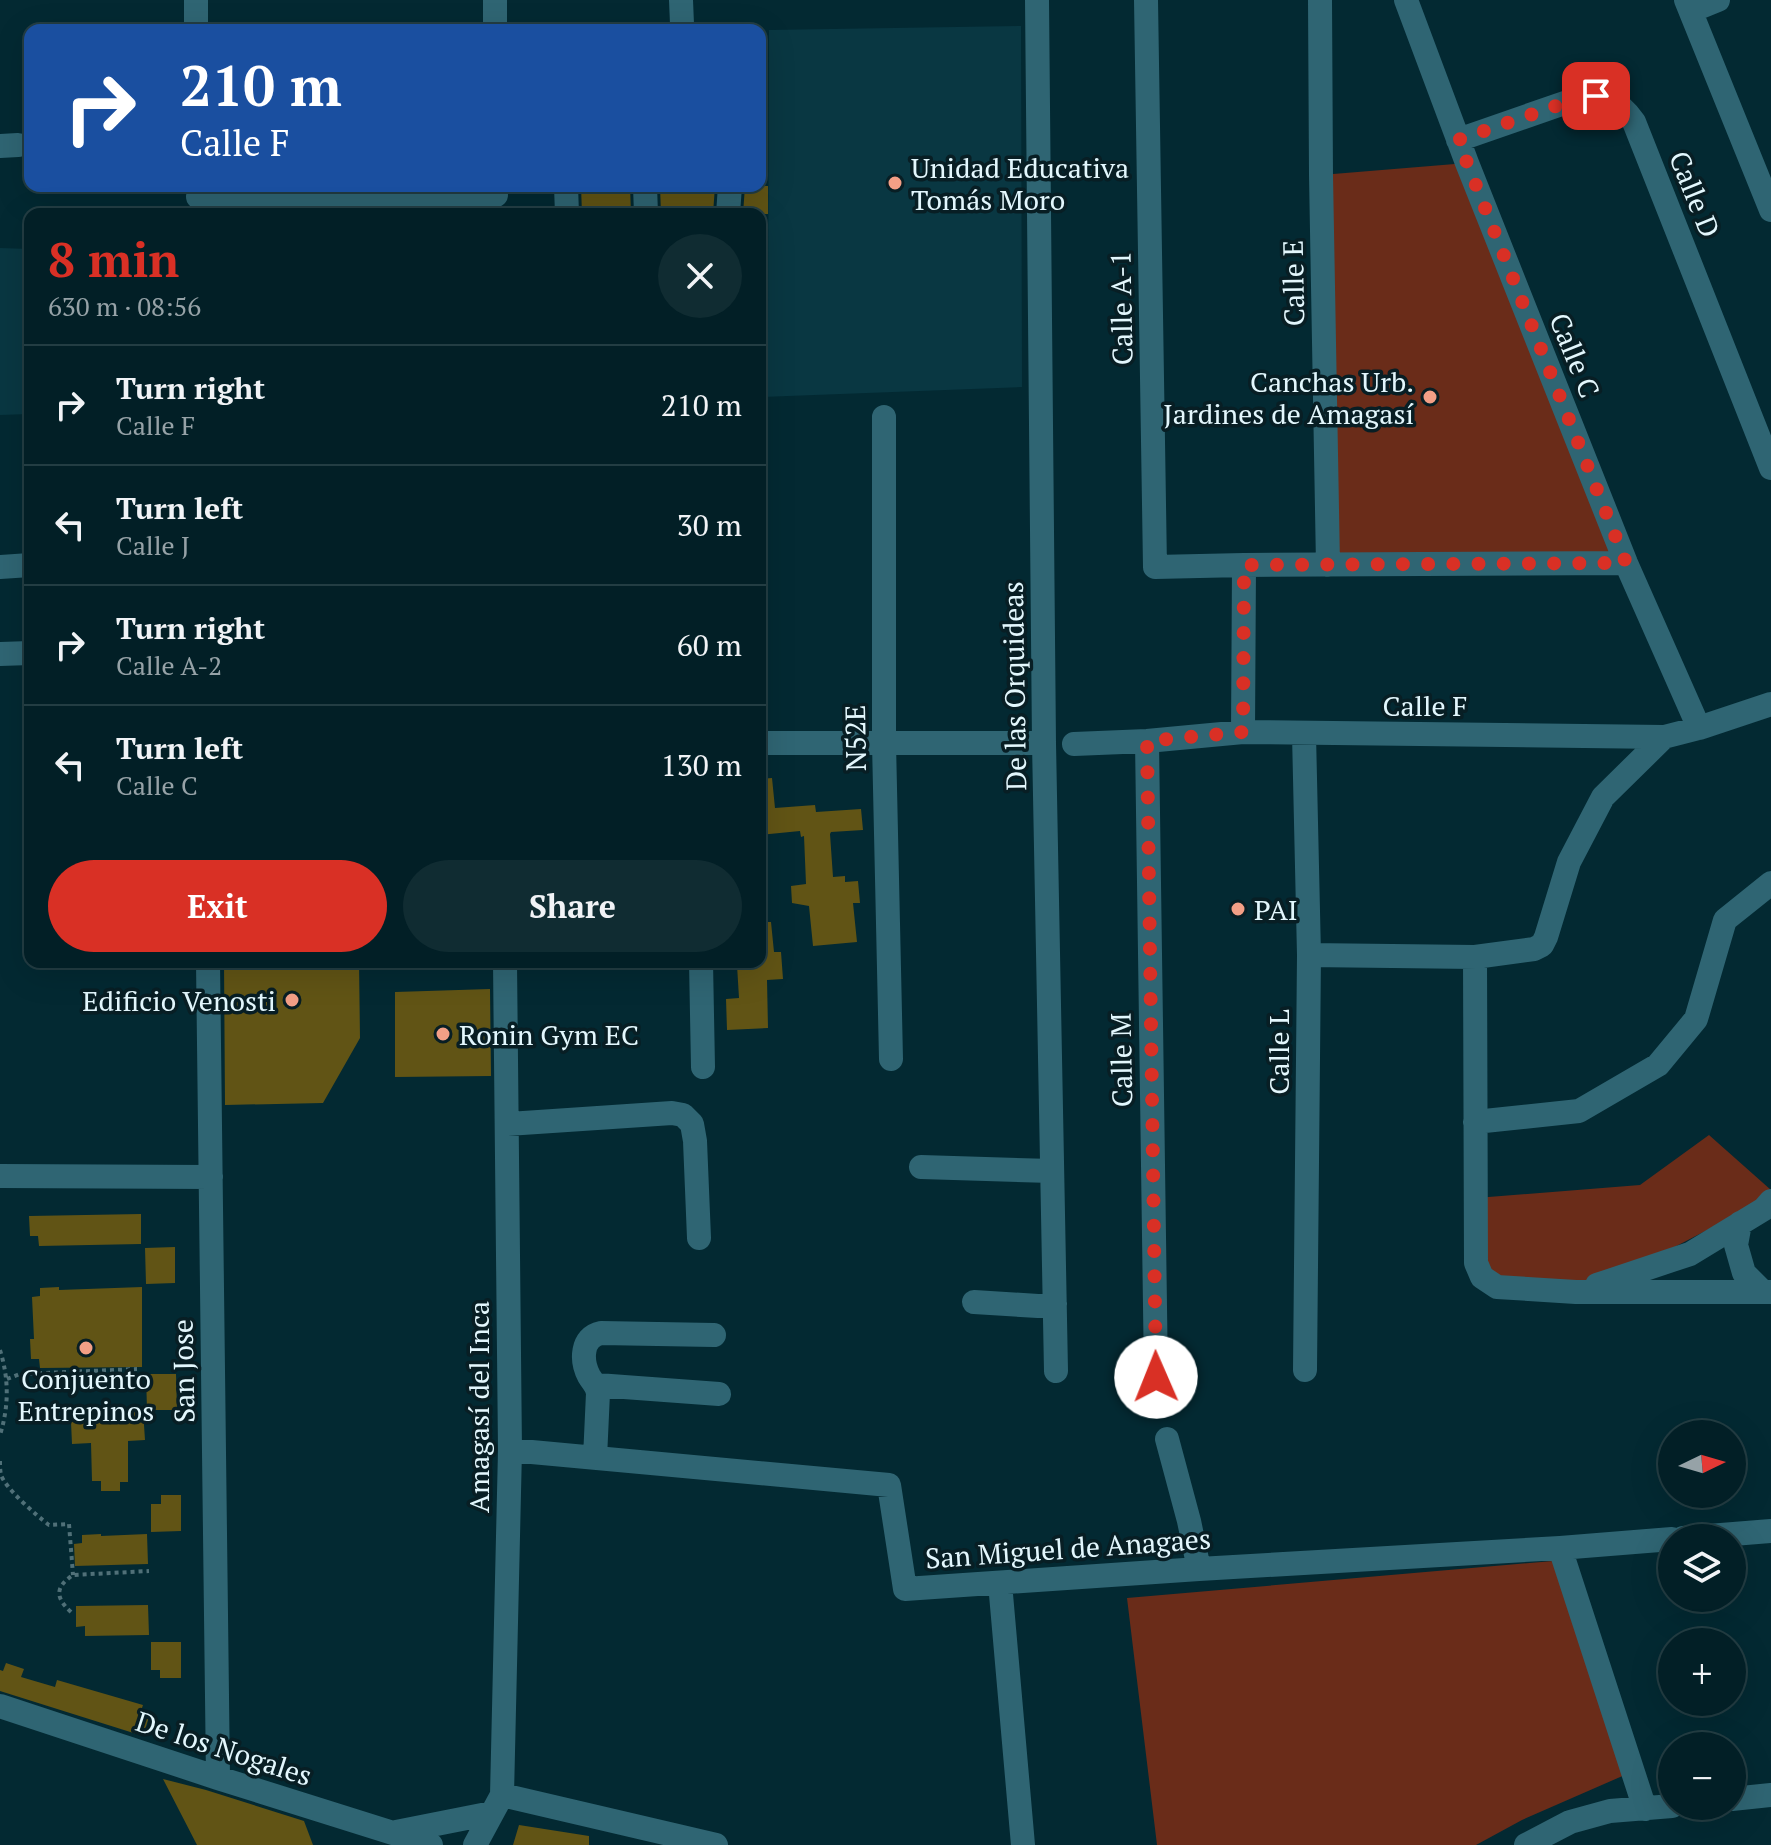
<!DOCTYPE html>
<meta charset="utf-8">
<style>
body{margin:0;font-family:"PT Serif",serif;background:#102c32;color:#f1f3f6;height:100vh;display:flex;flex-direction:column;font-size:30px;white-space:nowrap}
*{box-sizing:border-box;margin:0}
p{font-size:26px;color:#96a2a7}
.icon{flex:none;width:44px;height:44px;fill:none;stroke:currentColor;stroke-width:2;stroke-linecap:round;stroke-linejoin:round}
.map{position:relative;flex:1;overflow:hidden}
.sheet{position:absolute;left:24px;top:208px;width:742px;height:760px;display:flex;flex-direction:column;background:#021f26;border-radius:16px;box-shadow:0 8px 32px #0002,0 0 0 2px #233d43}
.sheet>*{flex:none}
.guide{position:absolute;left:24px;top:24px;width:742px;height:168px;border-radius:16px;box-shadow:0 8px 32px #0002,0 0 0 2px #233d43;background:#1a4fa0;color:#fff;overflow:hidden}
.needle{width:52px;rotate:85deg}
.buttons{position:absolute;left:1658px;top:1420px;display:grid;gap:16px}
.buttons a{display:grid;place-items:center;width:88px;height:88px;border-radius:50%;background:#021f26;box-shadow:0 8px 32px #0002,0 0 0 2px #233d43;font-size:40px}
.pin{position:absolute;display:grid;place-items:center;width:68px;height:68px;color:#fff;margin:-34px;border-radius:16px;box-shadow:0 4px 12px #0006}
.me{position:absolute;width:88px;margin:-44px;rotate:359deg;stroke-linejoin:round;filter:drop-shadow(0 0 6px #0008)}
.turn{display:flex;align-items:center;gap:28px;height:168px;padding:0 24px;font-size:36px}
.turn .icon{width:104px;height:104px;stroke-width:2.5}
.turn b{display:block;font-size:56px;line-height:68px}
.round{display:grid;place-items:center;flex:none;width:84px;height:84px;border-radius:42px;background:#102c32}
.overview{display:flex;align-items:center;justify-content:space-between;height:136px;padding:0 24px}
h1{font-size:48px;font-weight:700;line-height:60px;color:#d93025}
.button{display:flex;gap:16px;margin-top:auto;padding:16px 24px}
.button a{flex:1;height:92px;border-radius:48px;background:#d93025;color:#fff;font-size:32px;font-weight:700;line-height:92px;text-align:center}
.button a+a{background:#102c32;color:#f1f3f6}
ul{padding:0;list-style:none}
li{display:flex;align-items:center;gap:24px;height:120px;padding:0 24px;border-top:2px solid #233d43}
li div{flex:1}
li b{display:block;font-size:30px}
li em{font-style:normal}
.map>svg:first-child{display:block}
</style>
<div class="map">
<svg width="1771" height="1845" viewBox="0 0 1771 1845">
<rect width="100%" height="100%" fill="#032932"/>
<path fill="#093742" d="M1021,26L1022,387L760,397V337H768L769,30Z
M0,248L30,249V414L0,415Z"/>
<path fill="#6a2c19" d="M1467,163L1626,563L1328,565L1321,175Z
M1709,1135L1771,1190V1197L1576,1298L1518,1300L1478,1265L1476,1198L1640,1185Z
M1553,1561L1627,1774L1522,1820L1476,1845H1157L1127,1598Z"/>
<path fill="#615415" d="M581,186H630L631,214H582Z
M660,186H715L713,214H661Z
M745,186H768V214H743Z
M772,778L775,808L815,805L816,812L861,809L863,830L831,832L830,834L833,877L845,876V882L858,881L860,903H853L857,942L813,946L809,906L792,903L791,886L806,884L804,836L801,837L800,831L760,835V779Z
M760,922H771L774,952H781L783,979L767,980L768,1028L727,1030L726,999L739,998L737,965L760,962Z
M224,962H359L360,1038L323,1103L225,1105Z
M490,989L491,1076L395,1077V992Z
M141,1214V1244L39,1246L38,1236H30L29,1216Z
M175,1247V1283L146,1284L145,1248Z
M59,1287V1290L142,1287V1367L40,1368L39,1359H31L30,1339H34L32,1297L40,1296V1288Z
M146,1374H176L177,1410H147Z
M143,1410L145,1440L128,1441V1482H120V1491H101V1481H92L91,1443L72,1444L71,1422L79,1421L78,1413Z
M161,1495H181V1531L151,1532V1504H161Z
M101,1534V1536L147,1534L148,1564L75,1566L74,1544L82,1543V1535Z
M148,1605L149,1635L85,1636V1626L76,1627V1606Z
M151,1642H181V1678H160V1670H151Z
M6,1663L24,1669L21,1677L55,1687L57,1680L143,1705L140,1714L149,1717L143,1736L0,1691V1670L3,1671Z
M163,1779L206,1790L304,1821L313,1845H197Z
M519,1825L589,1836V1845H513Z"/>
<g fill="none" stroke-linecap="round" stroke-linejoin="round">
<path stroke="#507078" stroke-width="4" stroke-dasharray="4 4" stroke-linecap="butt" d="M0,1350C9,1379 9,1406 0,1435
M7,1379L20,1374L137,1369
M0,1461C0,1466 0,1470 1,1475C6,1489 36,1515 49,1525L69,1524L73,1575
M71,1612C56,1598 54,1588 73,1575L149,1571"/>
<path stroke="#2f6573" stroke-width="24" d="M196,0V30
M495,0V30
M681,0L682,24
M1037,0L1044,743L1056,1371
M1146,0L1155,567L1244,565L1626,563
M1320,0L1321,175L1328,565
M1406,0L1467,163L1626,563L1699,728
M1686,0L1771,210
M1691,11L1718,0
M1458,140L1576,99C1605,95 1617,98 1634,122L1771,468
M0,146L18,145
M566,186L567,214
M645,186L646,214
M198,197L496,195
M728,214L730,186
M884,417V743L891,1059
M0,567L30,565
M0,654L30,653
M1243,732L1244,565
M1304,734L1309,955L1305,1370
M1147,741L1156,1377
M760,743H1044
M1074,744L1147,741L1243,732L1664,737L1699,728L1771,704
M1309,955L1475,957L1534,949L1542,945L1546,937L1569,862L1603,797L1664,737
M1475,957L1476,1263L1482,1277L1497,1287L1576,1292H1771
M208,962L218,1778
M701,962L703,1067
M1475,1122L1579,1111L1658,1065L1696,1019L1725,920L1771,883
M507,1124L672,1113L683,1115L692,1124L695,1141L699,1238
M921,1167L1052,1171
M0,1176L211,1177
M1740,1223L1736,1245L1744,1273L1763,1292
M1597,1285L1690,1254L1764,1209L1771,1201
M974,1302L1038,1306L1055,1304
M597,1385L719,1394
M1167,1439L1189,1521L1199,1569
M510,1450L889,1485L905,1589L1199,1569L1560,1548L1672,1539
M595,1458L598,1393C597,1385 593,1383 589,1376C581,1361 581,1337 601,1333L714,1335
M1683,1538L1771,1531
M1560,1548L1645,1809
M1000,1583L1023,1845
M0,1706L218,1778L431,1845
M502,1795L716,1845
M1732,1799L1771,1795
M396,1832L492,1813
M475,1845L502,1795L510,1450L505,962
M1526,1845L1570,1822L1610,1811L1672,1806"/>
</g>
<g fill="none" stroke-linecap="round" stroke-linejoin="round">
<path stroke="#d93025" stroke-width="14" stroke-dasharray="0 25.2" d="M1156,1377L1147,741L1243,732L1244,565L1626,563L1458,140L1576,99L1596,96"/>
</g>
<g fill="#f39f86" stroke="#081e24" stroke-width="3">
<circle cx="895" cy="183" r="8"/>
<circle cx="1430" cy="397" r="8"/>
<circle cx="1238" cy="909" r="8"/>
<circle cx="292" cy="1000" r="8"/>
<circle cx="443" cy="1034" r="8"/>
<circle cx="86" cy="1348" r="8"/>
</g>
<g text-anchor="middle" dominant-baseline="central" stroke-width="7" stroke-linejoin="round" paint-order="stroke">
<g font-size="28" fill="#e3f7fd" stroke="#081e24" text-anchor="start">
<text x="911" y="167">Unidad Educativa<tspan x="911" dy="32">Tomás Moro</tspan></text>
<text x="1414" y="381" text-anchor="end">Canchas Urb.<tspan x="1414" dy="32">Jardines de Amagasí</tspan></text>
<text x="1254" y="909">PAI</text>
<text x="276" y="1000" text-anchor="end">Edificio Venosti</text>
<text x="459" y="1034">Ronin Gym EC</text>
<text x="86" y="1378" text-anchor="middle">Conjuento<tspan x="86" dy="32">Entrepinos</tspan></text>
</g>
<g font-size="28" fill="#e3f7fd" stroke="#081e24">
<text transform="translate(1695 194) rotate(68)">Calle D</text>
<text transform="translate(1293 283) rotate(-91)">Calle E</text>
<text transform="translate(1121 308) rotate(-91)">Calle A-1</text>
<text transform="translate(1575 355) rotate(68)">Calle C</text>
<text transform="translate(1014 686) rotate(-91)">De las Orquideas</text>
<text x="1425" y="705">Calle F</text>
<text transform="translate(855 738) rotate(-91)">N52E</text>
<text transform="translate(1278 1052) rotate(-90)">Calle L</text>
<text transform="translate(1121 1060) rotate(-91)">Calle M</text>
<text transform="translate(183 1371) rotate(-91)">San Jose</text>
<text transform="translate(478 1407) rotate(-90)">Amagasí del Inca</text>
<text transform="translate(1068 1548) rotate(-4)">San Miguel de Anagaes</text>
<text transform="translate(224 1748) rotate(18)">De los Nogales</text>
</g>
</g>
</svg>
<div class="buttons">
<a><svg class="needle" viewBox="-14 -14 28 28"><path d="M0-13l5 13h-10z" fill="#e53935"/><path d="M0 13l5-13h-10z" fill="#96a2a7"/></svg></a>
<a><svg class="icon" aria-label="layers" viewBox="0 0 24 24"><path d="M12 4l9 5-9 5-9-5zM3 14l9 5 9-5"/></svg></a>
<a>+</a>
<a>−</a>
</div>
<div class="pin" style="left:1596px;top:96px;background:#d93025"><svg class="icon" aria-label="arrive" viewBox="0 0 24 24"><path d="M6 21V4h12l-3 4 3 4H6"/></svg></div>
<svg class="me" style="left:1156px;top:1377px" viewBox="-20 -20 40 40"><circle r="19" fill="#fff"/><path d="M0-13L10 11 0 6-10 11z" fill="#d93025"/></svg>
<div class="guide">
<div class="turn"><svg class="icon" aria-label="right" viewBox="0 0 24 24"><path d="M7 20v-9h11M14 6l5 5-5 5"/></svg><div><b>210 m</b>Calle F</div></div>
</div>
<section class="sheet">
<div class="overview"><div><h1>8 min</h1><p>630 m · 08:56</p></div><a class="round"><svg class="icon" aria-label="close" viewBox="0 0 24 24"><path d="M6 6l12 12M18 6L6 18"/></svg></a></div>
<ul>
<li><svg class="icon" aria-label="right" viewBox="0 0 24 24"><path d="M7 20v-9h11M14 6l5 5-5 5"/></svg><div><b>Turn right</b><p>Calle F</p></div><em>210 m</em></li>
<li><svg class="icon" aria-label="left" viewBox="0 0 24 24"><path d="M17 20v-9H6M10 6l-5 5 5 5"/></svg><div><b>Turn left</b><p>Calle J</p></div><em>30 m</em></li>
<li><svg class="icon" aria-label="right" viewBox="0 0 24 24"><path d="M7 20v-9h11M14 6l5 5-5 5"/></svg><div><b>Turn right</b><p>Calle A-2</p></div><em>60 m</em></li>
<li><svg class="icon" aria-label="left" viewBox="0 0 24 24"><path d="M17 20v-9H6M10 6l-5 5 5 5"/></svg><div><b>Turn left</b><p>Calle C</p></div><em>130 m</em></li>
</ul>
<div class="button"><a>Exit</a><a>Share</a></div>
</section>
</div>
